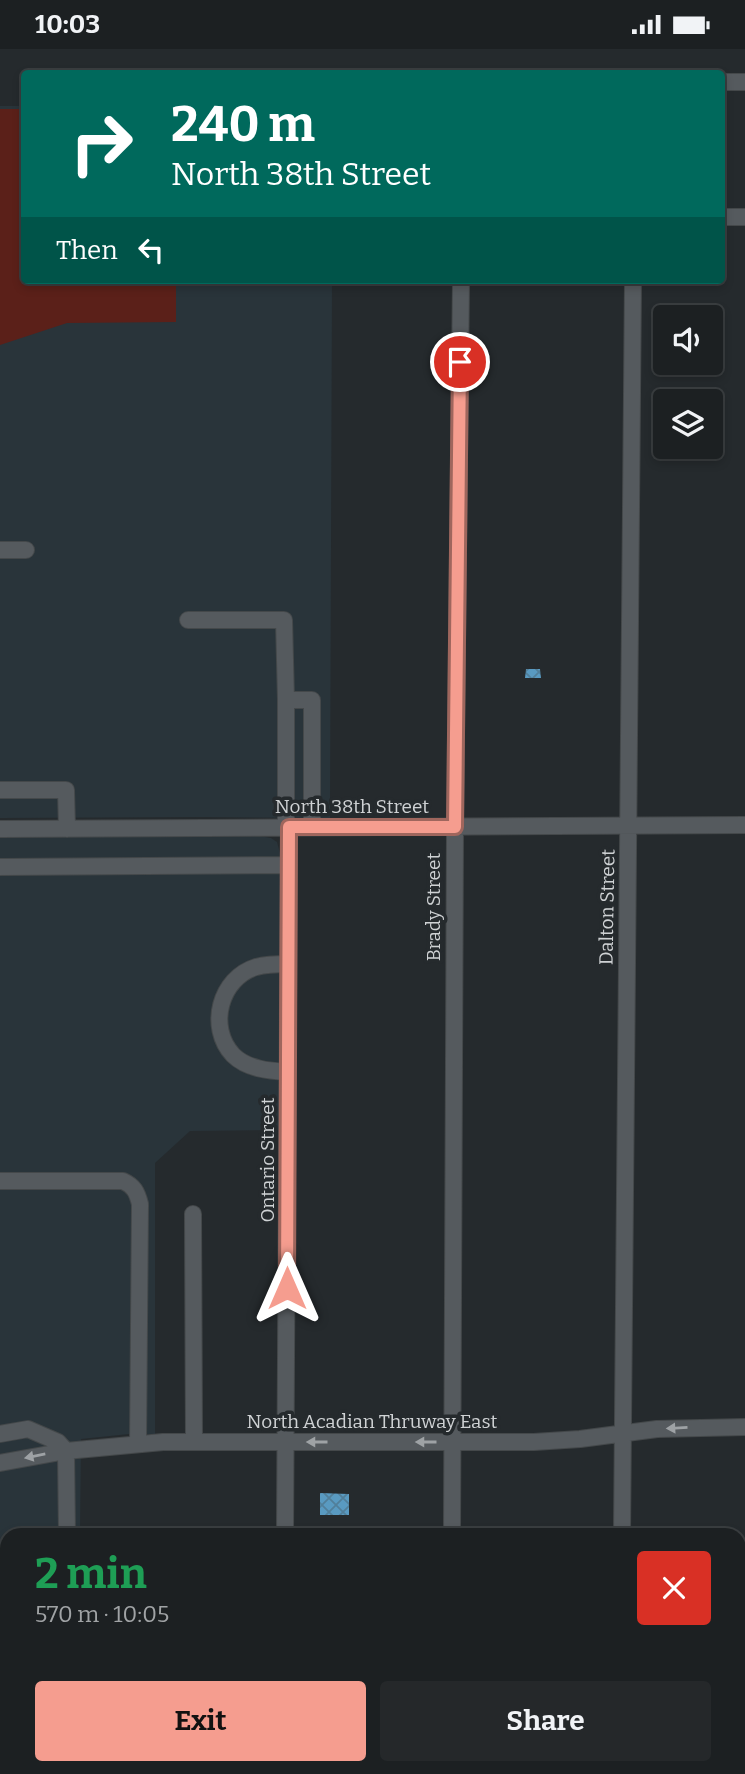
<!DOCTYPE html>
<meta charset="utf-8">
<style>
body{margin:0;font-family:Bitter,serif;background:#25282a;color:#f1f3f6;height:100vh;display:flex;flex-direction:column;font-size:26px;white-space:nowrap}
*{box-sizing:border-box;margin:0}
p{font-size:23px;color:#a0a3a5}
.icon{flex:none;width:38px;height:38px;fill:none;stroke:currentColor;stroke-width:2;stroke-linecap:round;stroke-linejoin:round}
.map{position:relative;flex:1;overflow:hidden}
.side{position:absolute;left:0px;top:1479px;width:746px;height:247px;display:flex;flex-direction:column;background:#1c2022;border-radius:21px 21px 0 0;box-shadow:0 4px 10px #0003,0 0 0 2px #3a3e40}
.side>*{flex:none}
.banner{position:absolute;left:21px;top:21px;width:704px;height:214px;border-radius:7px;box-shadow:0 4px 10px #0003,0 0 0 2px #3a3e40;background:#00695c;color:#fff;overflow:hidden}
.buttons{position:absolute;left:653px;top:256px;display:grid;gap:14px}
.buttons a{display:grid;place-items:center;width:70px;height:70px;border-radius:7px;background:#1c2022;box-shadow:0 4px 10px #0003,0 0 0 2px #3a3e40;font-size:35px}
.pin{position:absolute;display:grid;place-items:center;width:60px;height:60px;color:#fff;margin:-30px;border:4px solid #fff;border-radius:50%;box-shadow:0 2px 7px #0007}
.me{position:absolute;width:77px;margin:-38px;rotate:0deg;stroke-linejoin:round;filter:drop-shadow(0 0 5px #0008)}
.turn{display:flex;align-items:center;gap:24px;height:147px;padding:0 35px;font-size:32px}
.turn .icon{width:91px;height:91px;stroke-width:2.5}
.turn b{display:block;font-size:49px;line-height:60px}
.then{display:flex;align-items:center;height:66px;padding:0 35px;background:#0003;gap:14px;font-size:26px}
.round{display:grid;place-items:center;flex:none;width:74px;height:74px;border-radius:7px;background:#25282a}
.head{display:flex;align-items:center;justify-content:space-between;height:119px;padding:0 35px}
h1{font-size:42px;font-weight:700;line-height:52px;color:#1e9e55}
.button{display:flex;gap:14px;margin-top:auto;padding:14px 35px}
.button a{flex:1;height:80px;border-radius:7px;background:#f59d8f;color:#111;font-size:28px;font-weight:700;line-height:80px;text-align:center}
.button a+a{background:#25282a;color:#f1f3f6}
.status{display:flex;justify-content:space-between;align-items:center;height:49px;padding:0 35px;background:#1c2022;direction:ltr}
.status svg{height:19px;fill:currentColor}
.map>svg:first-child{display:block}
</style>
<div class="status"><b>10:03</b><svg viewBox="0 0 49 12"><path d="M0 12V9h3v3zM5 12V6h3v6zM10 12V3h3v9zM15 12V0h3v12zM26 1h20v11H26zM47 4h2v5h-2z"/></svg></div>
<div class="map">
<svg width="745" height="1725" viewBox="0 0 745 1725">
<defs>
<pattern id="building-cross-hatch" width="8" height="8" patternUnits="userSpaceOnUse" patternTransform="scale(1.75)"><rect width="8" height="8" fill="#599ac1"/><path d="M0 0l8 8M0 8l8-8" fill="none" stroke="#517f9a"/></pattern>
</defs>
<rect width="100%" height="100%" fill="#252a2d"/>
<path fill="#29343a" d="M0,57H24V231H332L330,769L201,768L0,769Z
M260,787L271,789L277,793L281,808V1081L190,1082L155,1114V1385H129L81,1390L80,1486H7V1500H0V788Z"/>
<path fill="#5b2019" d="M0,60H24V231H176V273L67,274L0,296Z"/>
<path fill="url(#building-cross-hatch)" d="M526,620H540L541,629H525Z
M320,1444L349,1445V1466H320Z"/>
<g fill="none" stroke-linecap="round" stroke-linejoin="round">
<defs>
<path id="minor" d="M721,33H745
M721,168H745
M0,501H26
M188,571H284L286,651
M0,741H66L67,780
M286,778V651H312V778
M0,780L745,776
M0,818L289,816
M288,1023C269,1022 247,1020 233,1006C207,978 220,929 256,918C267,915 278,915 288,915
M0,1132H123C134,1137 137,1143 140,1155L138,1395
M193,1165L194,1393
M0,1385L28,1380L58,1393L66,1402L67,1486
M0,1414L66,1402L163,1393H534L580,1390L657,1380L745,1378
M285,1486L289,778
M452,1486L455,778L461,231
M622,1486L633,231
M738,1508H745
M0,1510H7
M286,1718V1725
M131,1725V1718
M451,1725V1718
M621,1725V1718"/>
</defs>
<use href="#minor" stroke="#44484a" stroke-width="18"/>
<use href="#minor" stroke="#555a5e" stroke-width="16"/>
</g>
<defs><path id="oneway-solid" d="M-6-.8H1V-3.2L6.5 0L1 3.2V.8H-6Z" transform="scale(1.75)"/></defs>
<g fill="#9ea2a5">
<use href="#oneway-solid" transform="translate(677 1379) rotate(177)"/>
<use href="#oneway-solid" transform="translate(317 1393) rotate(-180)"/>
<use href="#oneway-solid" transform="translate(426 1393) rotate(180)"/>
<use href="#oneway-solid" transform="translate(35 1407) rotate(169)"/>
</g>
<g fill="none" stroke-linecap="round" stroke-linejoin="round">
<defs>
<path id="route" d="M287,1239L289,778H455L460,313"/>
</defs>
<use href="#route" stroke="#9f665d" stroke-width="18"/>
<use href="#route" stroke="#f59d8f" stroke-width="12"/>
</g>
<g text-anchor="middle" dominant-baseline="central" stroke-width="7" stroke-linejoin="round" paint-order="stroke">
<g font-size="19" fill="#cfd2d4" stroke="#252a2d">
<text x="352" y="757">North 38th Street</text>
<text transform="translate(433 858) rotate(-90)">Brady Street</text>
<text transform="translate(607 858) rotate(-89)">Dalton Street</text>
<text transform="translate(267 1111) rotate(-90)">Ontario Street</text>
<text x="372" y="1372">North Acadian Thruway East</text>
</g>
</g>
</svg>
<div class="buttons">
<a><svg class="icon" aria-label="sound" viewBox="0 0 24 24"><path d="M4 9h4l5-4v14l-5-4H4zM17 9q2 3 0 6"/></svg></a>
<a><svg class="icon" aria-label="layers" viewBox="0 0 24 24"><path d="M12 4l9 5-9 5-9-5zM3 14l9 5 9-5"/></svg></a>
</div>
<div class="pin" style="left:460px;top:313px;background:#d93025"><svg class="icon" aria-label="arrive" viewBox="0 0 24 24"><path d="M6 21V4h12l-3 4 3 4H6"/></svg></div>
<svg class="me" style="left:287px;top:1239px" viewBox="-20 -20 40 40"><path d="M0-17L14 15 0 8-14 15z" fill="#f59d8f" stroke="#fff" stroke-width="4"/></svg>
<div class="banner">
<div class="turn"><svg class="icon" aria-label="right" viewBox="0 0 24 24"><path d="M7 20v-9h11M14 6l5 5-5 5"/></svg><div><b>240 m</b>North 38th Street</div></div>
<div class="then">Then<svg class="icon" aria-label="left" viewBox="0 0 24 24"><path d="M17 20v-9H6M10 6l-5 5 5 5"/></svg></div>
</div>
<section class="side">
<div class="head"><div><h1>2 min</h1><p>570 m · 10:05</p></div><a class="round" style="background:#d93025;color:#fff"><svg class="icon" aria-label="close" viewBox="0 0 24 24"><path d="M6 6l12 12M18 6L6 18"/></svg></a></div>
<div class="button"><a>Exit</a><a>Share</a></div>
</section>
</div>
